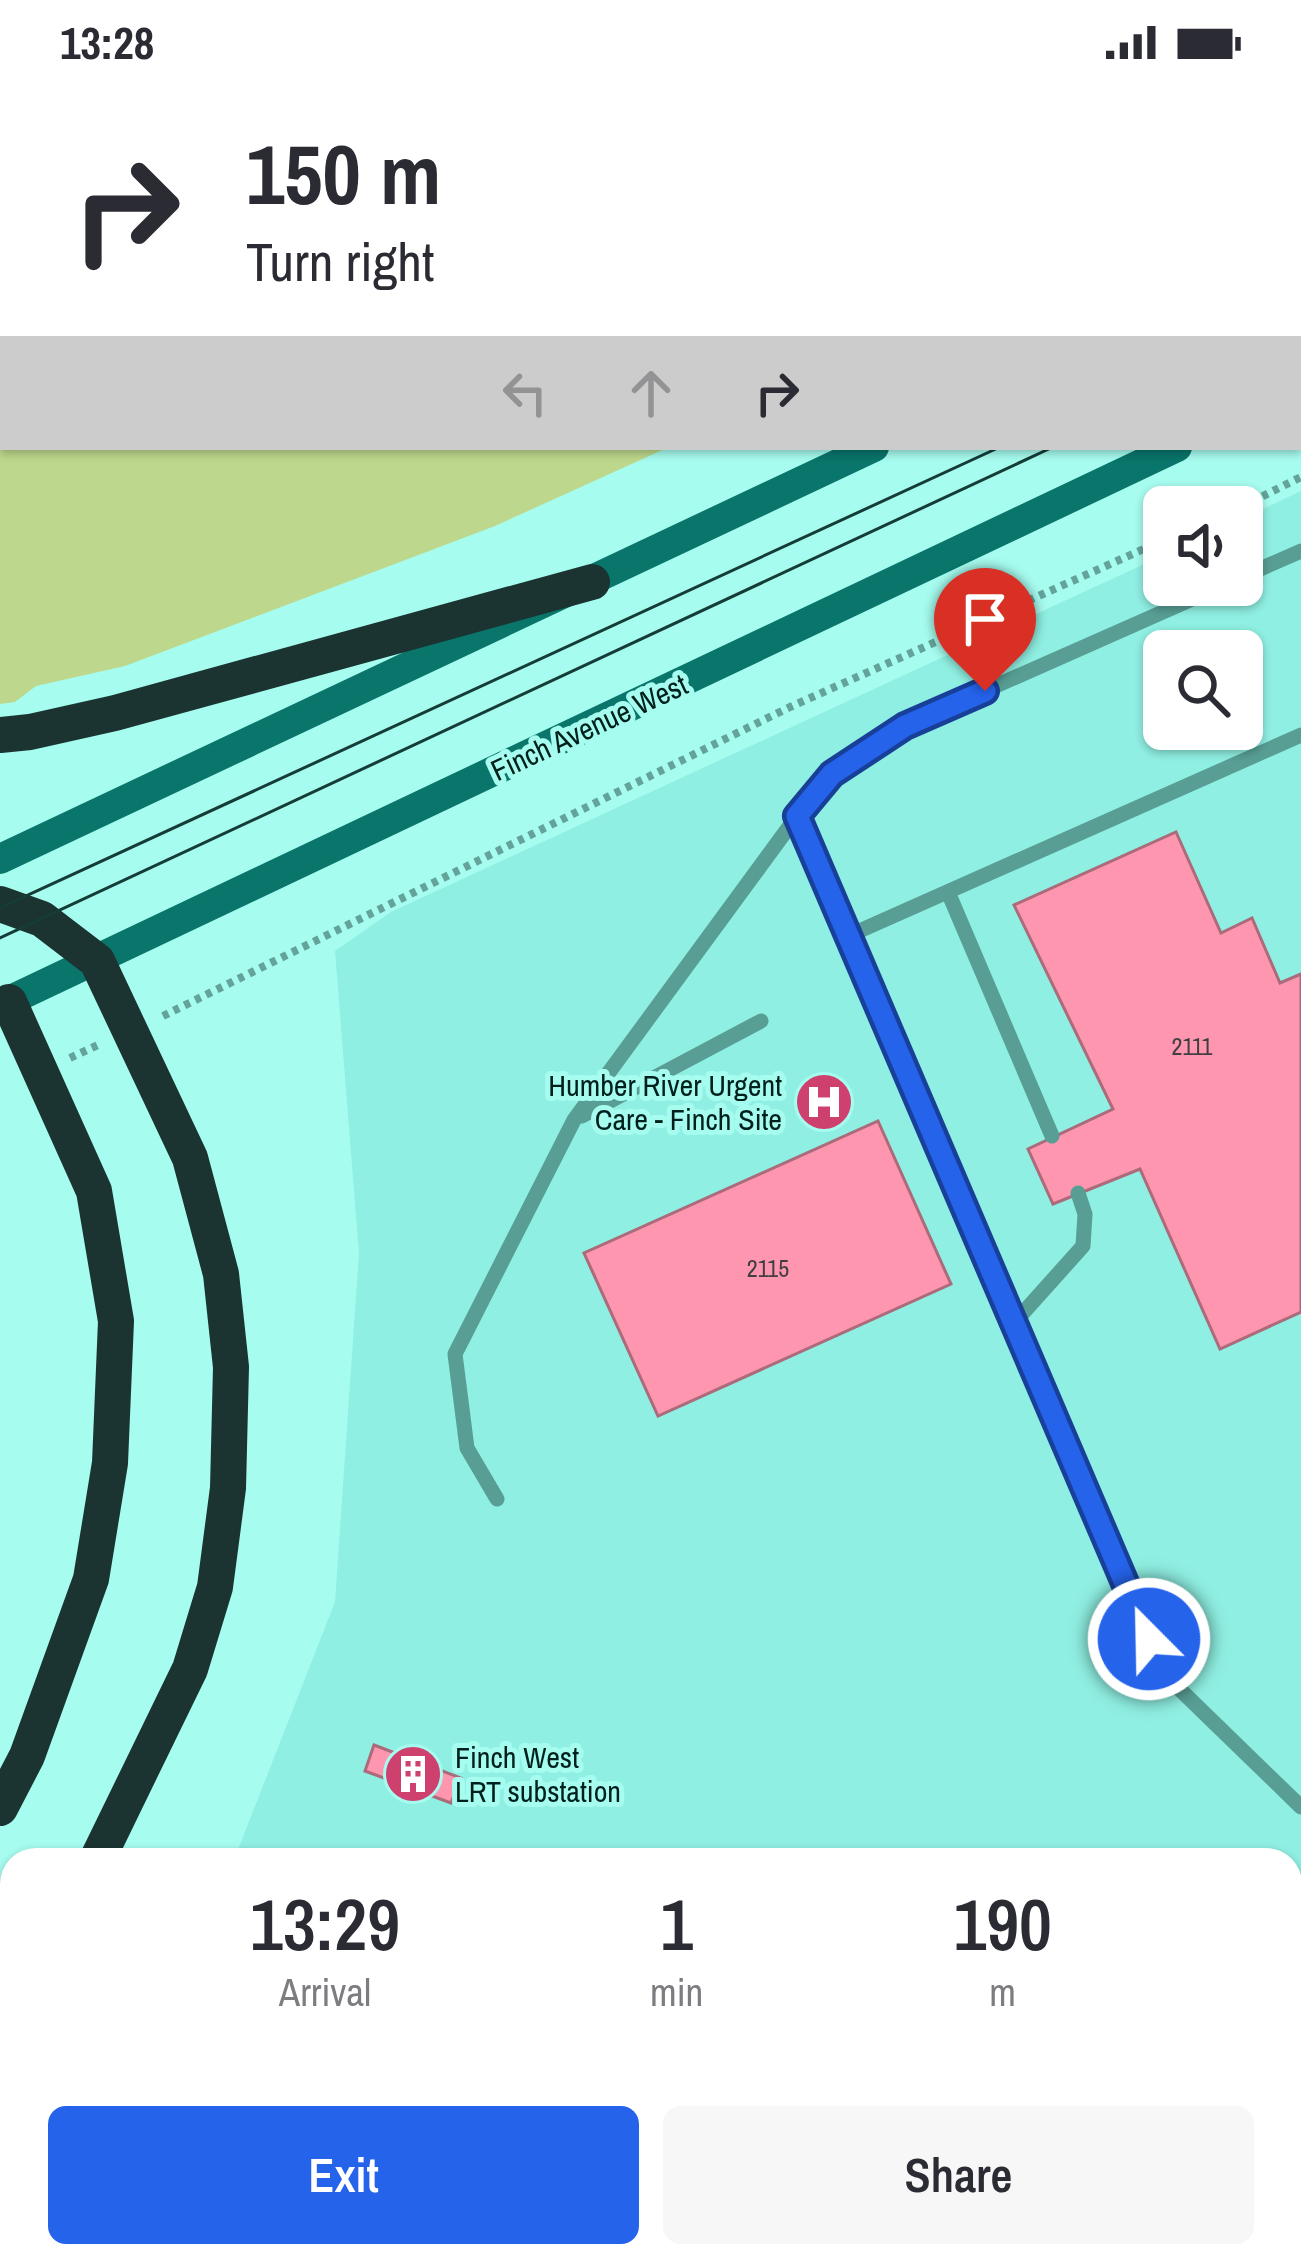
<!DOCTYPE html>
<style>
body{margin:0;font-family:"Archivo Narrow",sans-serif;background:#f7f7f7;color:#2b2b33;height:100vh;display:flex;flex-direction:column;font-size:45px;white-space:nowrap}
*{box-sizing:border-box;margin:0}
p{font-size:39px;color:#7c7c81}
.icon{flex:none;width:66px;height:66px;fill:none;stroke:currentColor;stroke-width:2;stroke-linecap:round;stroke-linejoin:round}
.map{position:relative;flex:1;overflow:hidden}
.details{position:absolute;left:0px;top:1764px;width:1302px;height:420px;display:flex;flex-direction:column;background:#fff;border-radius:36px 36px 0 0;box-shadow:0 3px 9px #0004}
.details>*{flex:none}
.banner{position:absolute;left:0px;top:0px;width:1302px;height:366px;box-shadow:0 3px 9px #0004;background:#fff;color:#2b2b33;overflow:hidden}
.tools{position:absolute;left:1143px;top:402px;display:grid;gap:24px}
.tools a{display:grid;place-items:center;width:120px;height:120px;border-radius:18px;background:#fff;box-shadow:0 3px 9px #0004;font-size:60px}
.pin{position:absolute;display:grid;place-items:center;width:102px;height:102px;color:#fff;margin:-123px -51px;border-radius:50% 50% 50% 0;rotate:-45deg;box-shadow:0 0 12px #0007}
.pin .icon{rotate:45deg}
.me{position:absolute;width:132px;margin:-66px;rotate:337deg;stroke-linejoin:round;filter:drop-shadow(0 0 9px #0008)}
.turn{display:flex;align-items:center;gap:42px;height:252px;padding:0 48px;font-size:54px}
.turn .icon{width:156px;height:156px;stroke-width:2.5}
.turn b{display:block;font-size:84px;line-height:102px}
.lanes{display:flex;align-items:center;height:114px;padding:0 48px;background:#0003;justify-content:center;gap:60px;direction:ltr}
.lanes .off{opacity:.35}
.eta{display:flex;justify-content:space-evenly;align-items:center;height:204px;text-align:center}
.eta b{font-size:72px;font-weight:600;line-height:84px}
.primary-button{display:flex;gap:24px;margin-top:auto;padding:24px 48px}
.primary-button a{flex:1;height:138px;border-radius:18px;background:#2563eb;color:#fff;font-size:48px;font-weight:600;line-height:138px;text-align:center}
.primary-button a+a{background:#f7f7f7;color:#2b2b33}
.status{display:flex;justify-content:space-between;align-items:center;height:84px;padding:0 60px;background:#fff;direction:ltr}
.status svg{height:33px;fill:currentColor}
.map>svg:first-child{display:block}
</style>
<div class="status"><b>13:28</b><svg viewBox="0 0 49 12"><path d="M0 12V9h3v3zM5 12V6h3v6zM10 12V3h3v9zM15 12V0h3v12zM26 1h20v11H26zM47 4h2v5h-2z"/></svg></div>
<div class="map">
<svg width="1301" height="2184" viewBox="0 0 1301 2184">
<rect width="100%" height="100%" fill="#a6fcef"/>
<path fill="#8fefe2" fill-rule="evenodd" d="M0,0H655L654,3H3V212L0,211Z
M1077,0H1301V12L1299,13V3H1076Z
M1301,407V1798L1290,1809V1776H234L335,1518L359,1169L335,867L391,828L1164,471V501H1242V435ZM1164,567H1242V645H1164Z
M99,2172H1108V2184H97Z"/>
<path fill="#bdd88c" d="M0,211L3,212V363H669L495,442L125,582L36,602L15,618L0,620Z"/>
<path fill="#ff96b0" stroke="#ac6b7a" stroke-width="3" d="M489,0H565L563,3H497Z
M726,0H1057V3H726Z
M1176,748L1221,849L1252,834L1280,899L1301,890V1228L1220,1265L1140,1085L1053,1120L1028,1065L1113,1025L1014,821Z
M878,1037L951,1200L658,1332L584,1169Z
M374,1661L461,1694L451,1719L365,1687Z"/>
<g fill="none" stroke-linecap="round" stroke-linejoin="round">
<path stroke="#63a399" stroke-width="8" stroke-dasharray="6 6" stroke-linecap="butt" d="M675,3L676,0
M1241,423L1301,393
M163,932L790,623L1164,456
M70,974L100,960"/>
<path stroke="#589e94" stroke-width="15" d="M1242,493L1301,467
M1224,501L905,642L833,690L797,732L1164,1590L1301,1723
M948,808L1052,1052
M848,852L1301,651
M582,1032L761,937
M1014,1239L1083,1162L1085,1130L1078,1109
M497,1415L467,1364L455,1270L574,1036L797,732"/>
<path stroke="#589e94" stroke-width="30" d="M1290,1922L1301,1905
M1195,2184L1197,2172"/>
<path stroke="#09756b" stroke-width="30" d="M1299,160L1301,159
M1299,306L1301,305
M0,775L874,363
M0,921L1177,363"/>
<path stroke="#1b3431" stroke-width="36" d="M0,651L30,648L115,629L592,498
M0,820L42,835L97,877L190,1074L221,1190L231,1283L228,1404L215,1503L190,1585L97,1776
M0,1724L27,1672L91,1495L110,1379L116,1237L94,1107L9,918
M0,1963L12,1941"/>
<path stroke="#153c37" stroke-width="3" d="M1299,223L1301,222
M1299,248L1301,247
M0,824L1000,363
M0,854L1053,363"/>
</g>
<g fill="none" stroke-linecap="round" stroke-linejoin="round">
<defs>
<path id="route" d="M985,607L905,642L832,690L797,732L1149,1555"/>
</defs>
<use href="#route" stroke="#184099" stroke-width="30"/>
<use href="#route" stroke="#2563eb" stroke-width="21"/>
</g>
<defs>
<symbol id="hospital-disc" viewBox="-11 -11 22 22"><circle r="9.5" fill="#ce416f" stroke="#a6fcef"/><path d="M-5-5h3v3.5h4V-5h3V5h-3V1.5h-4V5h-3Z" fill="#fff"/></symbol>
<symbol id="building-disc" viewBox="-11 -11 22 22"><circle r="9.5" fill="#ce416f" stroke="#a6fcef"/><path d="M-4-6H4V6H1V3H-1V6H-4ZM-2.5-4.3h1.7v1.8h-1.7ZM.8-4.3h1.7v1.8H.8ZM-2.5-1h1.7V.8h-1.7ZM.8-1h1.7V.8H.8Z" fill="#fff"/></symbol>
</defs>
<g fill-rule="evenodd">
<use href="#hospital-disc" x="791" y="985" width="66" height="66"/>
<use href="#building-disc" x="380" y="1657" width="66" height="66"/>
</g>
<g text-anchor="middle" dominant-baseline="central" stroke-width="10" stroke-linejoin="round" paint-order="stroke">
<g font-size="24" fill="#403e41">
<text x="1192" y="962">2111</text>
<text x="768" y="1184">2115</text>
</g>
<g font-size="30" fill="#00201c" stroke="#a6fcef">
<text transform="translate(589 643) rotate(-25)">Finch Avenue West</text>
</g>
<g font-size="30" fill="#00201c" stroke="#a6fcef" text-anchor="end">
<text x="782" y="1001">Humber River Urgent<tspan x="782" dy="34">Care - Finch Site</tspan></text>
<text x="455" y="1673" text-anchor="start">Finch West<tspan x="455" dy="34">LRT substation</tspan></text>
</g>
</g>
</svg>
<div class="tools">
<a><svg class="icon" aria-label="sound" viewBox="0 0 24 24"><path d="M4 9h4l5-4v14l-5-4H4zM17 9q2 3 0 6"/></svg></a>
<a><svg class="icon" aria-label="search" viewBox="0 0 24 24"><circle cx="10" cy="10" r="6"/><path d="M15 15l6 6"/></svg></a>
</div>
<div class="pin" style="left:985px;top:607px;background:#d93025"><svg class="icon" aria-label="arrive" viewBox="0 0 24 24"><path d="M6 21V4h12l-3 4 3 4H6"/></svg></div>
<svg class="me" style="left:1149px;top:1555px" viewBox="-20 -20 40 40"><circle r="17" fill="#2563eb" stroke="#fff" stroke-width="3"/><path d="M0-11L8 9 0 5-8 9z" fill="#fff"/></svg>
<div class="banner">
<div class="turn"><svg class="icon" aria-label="right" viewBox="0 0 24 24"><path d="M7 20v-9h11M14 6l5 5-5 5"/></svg><div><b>150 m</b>Turn right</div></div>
<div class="lanes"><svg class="icon off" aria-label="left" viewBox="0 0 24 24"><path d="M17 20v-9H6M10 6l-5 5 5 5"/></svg><svg class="icon off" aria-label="ahead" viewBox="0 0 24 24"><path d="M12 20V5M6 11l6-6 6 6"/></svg><svg class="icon" aria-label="right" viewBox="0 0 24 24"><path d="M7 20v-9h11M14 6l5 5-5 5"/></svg></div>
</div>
<section class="details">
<div class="eta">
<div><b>13:29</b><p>Arrival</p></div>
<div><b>1</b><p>min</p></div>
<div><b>190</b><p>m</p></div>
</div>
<div class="primary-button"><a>Exit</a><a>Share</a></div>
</section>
</div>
